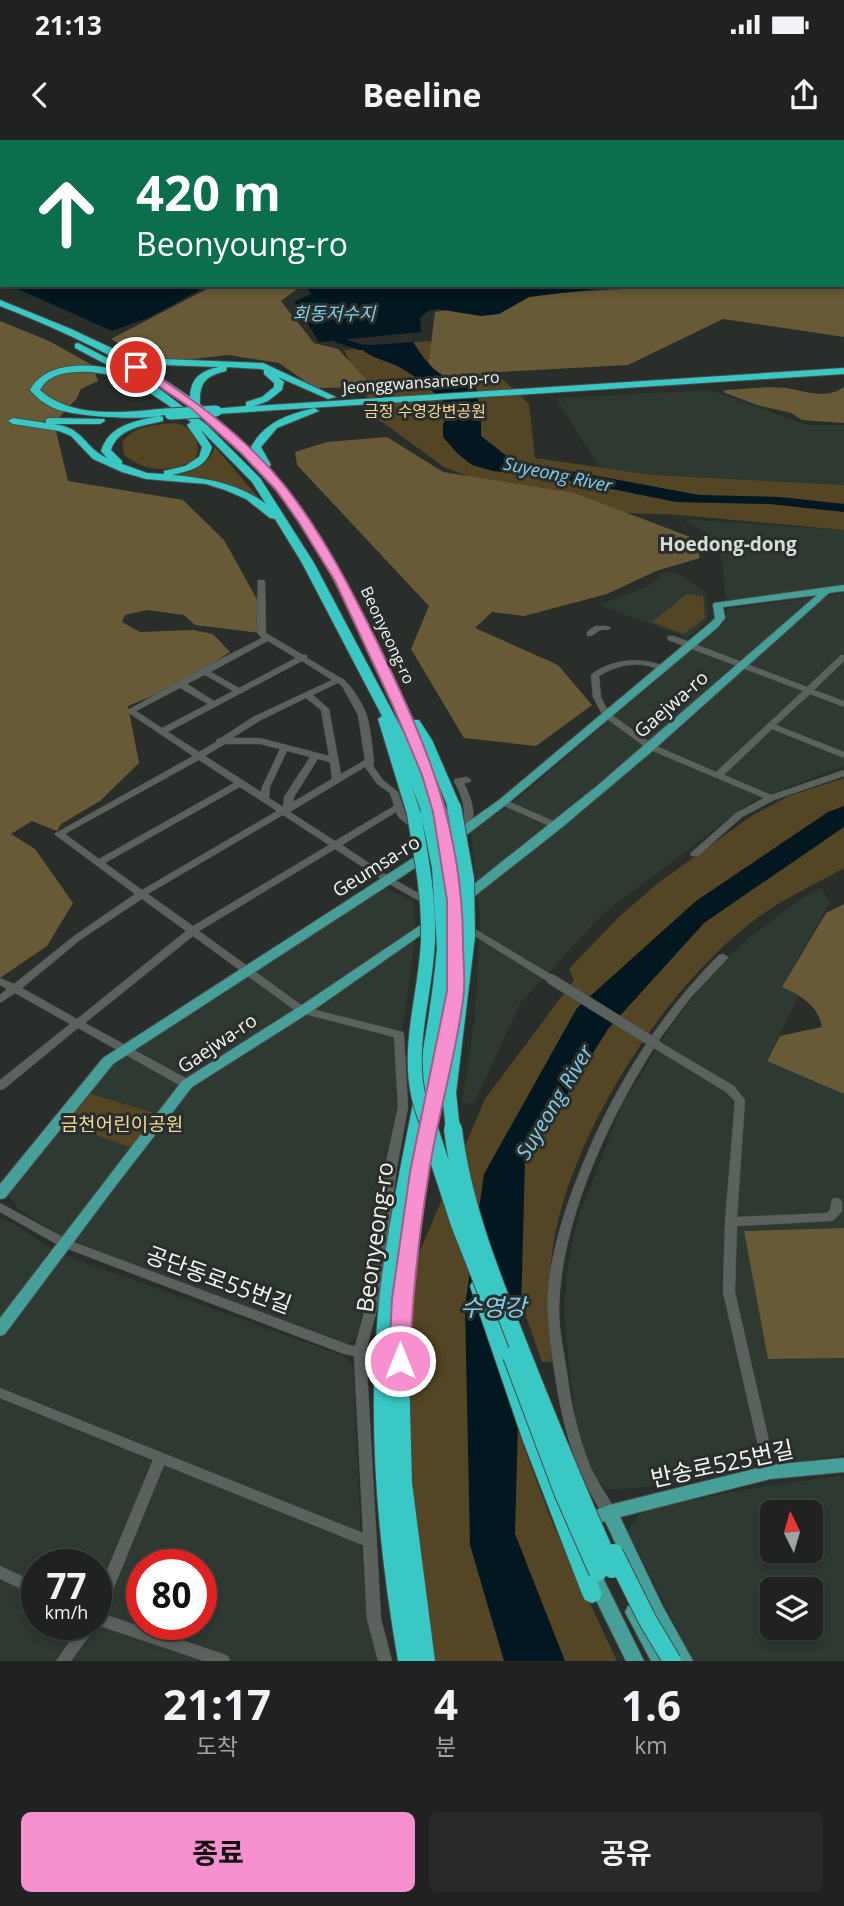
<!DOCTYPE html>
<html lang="ko">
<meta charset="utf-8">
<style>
body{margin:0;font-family:"Open Sans","Noto Sans KR",sans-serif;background:#272a29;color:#f1f3f6;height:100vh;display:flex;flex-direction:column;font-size:26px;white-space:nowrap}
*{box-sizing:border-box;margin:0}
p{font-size:23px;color:#a1a4a5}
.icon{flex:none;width:38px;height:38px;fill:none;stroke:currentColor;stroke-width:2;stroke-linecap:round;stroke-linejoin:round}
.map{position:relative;height:1521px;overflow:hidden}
.details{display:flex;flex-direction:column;background:#1f2220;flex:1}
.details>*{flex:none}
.top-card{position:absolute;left:0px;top:0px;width:845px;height:147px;box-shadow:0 4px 10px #0003,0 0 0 2px #3c3f3e;background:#0b6e4f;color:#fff;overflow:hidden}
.needle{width:46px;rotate:355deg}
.fabs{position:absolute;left:760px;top:1360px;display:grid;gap:14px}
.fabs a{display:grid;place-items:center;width:63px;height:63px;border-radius:10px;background:#1f2220;box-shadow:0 4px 10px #0003,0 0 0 2px #3c3f3e;font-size:35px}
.speed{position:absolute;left:21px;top:1409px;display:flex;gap:14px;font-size:35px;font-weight:700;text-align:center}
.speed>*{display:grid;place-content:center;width:91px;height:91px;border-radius:50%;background:#1f2220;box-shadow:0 4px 10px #0003,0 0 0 2px #3c3f3e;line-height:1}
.speed small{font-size:18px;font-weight:400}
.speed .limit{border:10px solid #d22;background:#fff;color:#111}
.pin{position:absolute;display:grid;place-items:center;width:60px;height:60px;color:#fff;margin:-30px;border:4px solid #fff;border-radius:50%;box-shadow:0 2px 7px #0007}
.me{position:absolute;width:77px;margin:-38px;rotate:0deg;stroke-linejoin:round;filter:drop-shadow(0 0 5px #0008)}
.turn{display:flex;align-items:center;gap:24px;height:147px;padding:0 21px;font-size:32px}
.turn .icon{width:91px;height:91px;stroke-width:2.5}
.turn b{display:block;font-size:49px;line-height:60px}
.eta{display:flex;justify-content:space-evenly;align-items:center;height:119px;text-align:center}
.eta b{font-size:42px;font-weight:700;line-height:49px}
.cta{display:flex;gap:14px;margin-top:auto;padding:14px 21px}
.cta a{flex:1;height:80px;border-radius:10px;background:#f790ce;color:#111;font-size:28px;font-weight:700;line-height:80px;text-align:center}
.cta a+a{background:#272a29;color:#f1f3f6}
.status{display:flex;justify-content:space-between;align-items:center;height:49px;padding:0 35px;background:#1f2220;direction:ltr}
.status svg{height:19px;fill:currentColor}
header{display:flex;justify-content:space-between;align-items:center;height:91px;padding:0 21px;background:#1f2220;font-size:32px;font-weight:700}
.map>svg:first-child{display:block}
</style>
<div class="status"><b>21:13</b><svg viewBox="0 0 49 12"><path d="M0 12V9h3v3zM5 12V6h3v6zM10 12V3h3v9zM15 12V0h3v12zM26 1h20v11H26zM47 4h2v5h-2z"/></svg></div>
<header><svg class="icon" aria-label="back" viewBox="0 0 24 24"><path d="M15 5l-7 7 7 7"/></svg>Beeline<svg class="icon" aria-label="share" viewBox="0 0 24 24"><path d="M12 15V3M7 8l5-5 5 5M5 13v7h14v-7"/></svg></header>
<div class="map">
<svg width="844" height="1521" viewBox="0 0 844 1521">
<rect width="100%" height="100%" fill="#292e2b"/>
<path fill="#2e3932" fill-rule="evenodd" d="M710,250L807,285H844V345L653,335L599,327L556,258Z
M691,380L844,390V445L736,460L726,459L722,420L704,391L684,381Z
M668,432L676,433L706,452L708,480L688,498L600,465L648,446L659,439V434Z
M844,453V626L753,661L606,771L521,862L474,963L462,964L475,877L480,783L471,691L510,665L693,509L726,479L727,469Z
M386,748L414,762L415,801L402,893L398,973L376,1115L356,1199L347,1204L89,1108L61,1096L18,1069L9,1055L99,937L128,910Z
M821,748L830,762L782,847L799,855L767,920L844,954V1088L744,1091L768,1218H844V1315L797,1322L774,1314L746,1316L729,1336L618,1350L607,1349L595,1337L578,1297L569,1224L564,1168L568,1123L577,1081L622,965L669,889L708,836L751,796L801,759Z
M5,1078L51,1109L70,1117L346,1217L353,1225L362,1420L371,1495L377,1521H0V1079ZM37,1424H96V1484H37ZM142,1424H201V1484H142Z
M844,1335V1521H693L628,1391L643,1369L749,1349ZM772,1372H810V1410H772ZM772,1449H810V1488H772Z"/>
<path fill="#544625" d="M427,201L470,216L495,232L529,264L535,318L653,335L844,345V390L680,375L557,370L444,327L378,279L344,210Z
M174,283C192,285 202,301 196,318C174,333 146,333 124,315L122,303C133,285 155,285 174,283Z
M215,307L264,364L208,339L170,335C190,334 208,327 215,307Z
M687,454L703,456L705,478L684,494L652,482Z
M844,638V728C819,742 793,754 770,769C673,833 574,987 554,1100C547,1141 549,1180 552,1222H542L505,1116V1256L551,1380L617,1521H434L416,1403L404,1249L416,1120L485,959L574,840L569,829L619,777L658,743L753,675L789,656Z
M88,953L157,974L132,1008L63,983Z"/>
<path fill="#695a37" d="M0,0H297L2,2V106Z
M218,145H290L296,150L281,161L314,203L338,209L373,247L315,248L279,223L228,215L176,221L140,215L111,199L205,150Z
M683,145L844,149V197L723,179L628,225L427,236L435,172L528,155Z
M0,181L49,201L92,225L98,241L81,249L77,258L54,283L68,341L183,360L224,400L259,463L260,493L195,485L184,475L147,470L125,475L122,482L140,492L193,490L213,494L230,512L180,544L128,566L139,623L100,661L61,684L57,691L32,681L11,694L35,709L73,763L47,806L0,838Z
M844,247V283L802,280L791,273L757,265L723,252L726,250C745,249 767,246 786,248C805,251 826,260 844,247Z
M387,297L443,332L574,353L693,398L700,418L656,431L607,454L524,476L492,472L475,488L558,525L592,565L536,606L464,598L411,509L429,466L297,325L295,312L327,302Z
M844,764V954L767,921L780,896L822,887C818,865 801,856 782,847L826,773Z
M844,1088V1218L768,1219L744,1091Z"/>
<path fill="#02171f" d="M9,145H209L150,177L112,191Z
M305,145H627L529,157L499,174L481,176L437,169L428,171L420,178L421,192L319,202L294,162L311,154Z
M413,202C431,230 441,240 475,244L481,273V296L512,320L699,355L780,357L844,364V372L769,364L676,362L567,340L493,331L472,325L458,314L443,297V284L451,270C435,253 420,238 399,227C386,220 368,218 359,206Z
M844,666V687L704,783L608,889L525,1022L515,1394L565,1521H504L470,1405L465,1166L484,1034L577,868L696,761L828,672Z"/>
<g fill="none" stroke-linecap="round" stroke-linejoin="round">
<path fill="#02171f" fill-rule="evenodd" d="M348,184L353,187L344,199L360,204L380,206V210H359L335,202C333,197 342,186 348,184Z"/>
<defs>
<path id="minor" d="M258,440H264L265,442L266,493L303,515H307V518L339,537C349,540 363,564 367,576C371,590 372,607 374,621L373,626L383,640L398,652L406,675L427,691L434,713L432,715H426L420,694L399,678L396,672L342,705L390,737L434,762L436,764L434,766H428L384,741L335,709L199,791L304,867L399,891L403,892L404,895L408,967L397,1027L381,1154L366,1211L381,1479L392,1521H378L367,1479L363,1405L164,1325L103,1474L223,1514L228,1516L230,1521H204L97,1485L71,1521H56L82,1484H96V1457L153,1320L0,1258V1248L363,1393L354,1216L344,1214L60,1106L0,1072V1063L68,1100L349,1205L355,1206L369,1154L385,1027L398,967L394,897L297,872L193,796L85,883L191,941L192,944L191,947H183L78,888L4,949L0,950V940L70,884L15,853L0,863V855L7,849L0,845V838L14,844L74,796L135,754L54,694L193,616L126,571L201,529L262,498L258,494L257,488ZM268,501L296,518L239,548L211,532ZM302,521L332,540L253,577L221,598L217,599L216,602L199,612L168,592ZM205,535L233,551L214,561L187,544ZM338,543L342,546L358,575L365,620L341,634L329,569L313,555ZM180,548L208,564L162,588L136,571ZM306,558L321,570L329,616L260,598H232L259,581ZM225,604H260L280,609L262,647L261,652L205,616ZM287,611L310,617L284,657L283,667L269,658L270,647ZM318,619L330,622L332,639L293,662L294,657ZM199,620L234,643L99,719L65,694ZM365,627L377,644L390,653L394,666L335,701L290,672ZM240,647L277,671L142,750L105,723ZM283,675L329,705L193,786L148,754ZM142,759L186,791L77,879L22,848L80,800Z
M595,486H607L611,488C607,491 605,489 601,490C595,492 594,497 587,496V492Z
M668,496H674L807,547L841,515H844V521L814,550L844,561V567L810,554L776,585L844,612V618L772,589L724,635L771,655L844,630V636L774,660L742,677L698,716H692L690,714L692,712L736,673L764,658L648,609L603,576L593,557L591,535C611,518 641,517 665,526L666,528L665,530C659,530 655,528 649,526C631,522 614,527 599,536L601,557L609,573L654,605L716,632L803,551L668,500Z
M467,637L471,640L470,642L464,643C471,658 481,681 464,693L459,690C469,673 462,657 454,641L455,639Z
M503,659L560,684L562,686L560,688H554L500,664L498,662L500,660Z
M465,783L555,837L556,839L555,841H547L462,788L460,786Z
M723,814L728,817L727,819L691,857L658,901L734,946L745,960L737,1077L827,1073L830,1070L832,1059L836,1058L840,1059L842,1062V1071L834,1080L830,1081L737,1086L735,1152L776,1332L775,1336L770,1338L765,1336L764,1332L723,1152L725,1082L735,961L726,952L654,908C608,980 560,1083 559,1170C559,1191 564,1212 567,1233C571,1264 578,1296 590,1326C597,1342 608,1356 616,1372L614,1376L609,1378L604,1376C572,1327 561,1279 553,1222C549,1192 545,1163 550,1133C556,1096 568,1060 582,1026C614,947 659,875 719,815Z
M0,1426L37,1443V1456L0,1439Z"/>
<path id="major" d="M844,445V451L829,453L650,613L560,689L467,762H459L457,759L459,756L597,646L817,455L723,467L725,478L718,487L507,664L469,693L113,924L5,1058L0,1059V1044L103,918L461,687L499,660L710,483L715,478L713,465L714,463Z
M434,776L438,777L440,780L438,783L315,869L192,947L111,1052L5,1194L0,1196V1178L182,941L305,863Z
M844,1318V1332L770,1339L620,1377L662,1465L693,1521H674L650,1477L605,1381L586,1388L580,1386L578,1381L580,1376L609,1365L770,1325Z
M595,1432L601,1434L644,1521H626L586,1440L589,1434Z
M634,1464L640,1466L669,1521H651L625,1472L628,1466Z"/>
<path id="highway" d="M0,160L71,189L120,212L164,219L263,223L336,257L328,259L278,237L284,242L282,250L268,261L254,266L844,228V234L216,274L211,271L213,269L246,266V262L262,257L274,247V243L264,234V230L261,229L227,227L226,231C206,236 199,242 200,264L254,312L251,307C265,282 287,275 314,268L319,271L277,288L261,307L271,325L268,327C331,402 374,491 412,580H419L432,600L461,667L459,670H449L436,638L447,672L440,676L434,673L428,677L423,676L411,644L421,674L414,678L407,674L378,579L382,576L302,423L275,379L270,378L246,359L225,350L206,344L146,339L122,332L93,319L71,296L59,291L13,284L8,281L13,278L46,283V279L50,278L104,279L105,281L100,284H54C85,288 84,308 107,318L101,311C109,285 135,281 159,276L163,277V281C142,286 118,288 111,310L122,321V324L147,333L164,334V331L185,326L199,317L202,307L187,285L191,282C154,254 116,225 67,233C55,235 46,239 40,250C73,280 128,272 170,268L175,271C157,283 78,277 56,269C46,265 38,259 30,250C46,221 89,223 117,230L75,208V204L78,203L134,232L136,234L133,236L157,247L207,285L260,338L314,423L408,601L429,656C412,602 388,550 363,500C342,455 320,410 291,370C218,266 115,211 0,166ZM134,219L164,225L219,227C201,231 191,237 190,257ZM201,290L252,342L266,364C238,343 206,338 172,335C192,330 206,328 212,307Z
M444,803L450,807L457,803L464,808L462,851L427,1032L408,1196L412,1343L435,1521H398C375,1387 364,1251 385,1116C400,1012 428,912 437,808Z
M479,1139L485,1141L488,1146L541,1301L602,1454L599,1460L592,1463L585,1460L582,1454L523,1301L470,1146L473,1141Z"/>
</defs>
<use href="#minor" stroke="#484c49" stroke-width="1"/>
<use href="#major" stroke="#484c49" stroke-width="2"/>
<use href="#highway" stroke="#484c49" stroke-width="2"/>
<use href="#minor" fill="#5b615d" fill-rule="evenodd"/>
<use href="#major" fill="#479f9a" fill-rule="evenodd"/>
<use href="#highway" fill="#39c8c3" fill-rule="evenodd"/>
<defs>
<path id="minor-bridge" d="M551,839L656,904"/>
<path id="highway-bridge-far2" d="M170,274L216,271"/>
<path id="highway-bridge-far1" d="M440,672L452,732L457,808
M428,673L439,727L444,808
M414,674C421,715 429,756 428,798C427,849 407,902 418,954C420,966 426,979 429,990
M453,990L449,953L468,796L467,739L454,667"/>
<path id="highway-bridge" d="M429,989L460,1084L488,1155
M453,989C462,1066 493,1141 521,1212C550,1285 580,1358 612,1429
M512,1216L563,1352L598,1432
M614,1413L647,1479L672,1521"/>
</defs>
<use href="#minor-bridge" stroke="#484c49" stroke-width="11" stroke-linecap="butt"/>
<use href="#highway-bridge-far2" stroke="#484c49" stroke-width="13" stroke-linecap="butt"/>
<use href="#highway-bridge-far1" stroke="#484c49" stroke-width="16" stroke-linecap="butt"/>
<use href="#highway-bridge" stroke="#484c49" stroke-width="20" stroke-linecap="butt"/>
<use href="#minor-bridge" stroke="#5b615d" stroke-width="10"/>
<use href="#highway-bridge-far2" stroke="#39c8c3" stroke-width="11"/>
<use href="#highway-bridge-far1" stroke="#39c8c3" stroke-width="14"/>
<use href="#highway-bridge" stroke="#39c8c3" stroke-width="18"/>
</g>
<path fill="#f790ce" stroke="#a15e86" stroke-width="2" d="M133,225H140C193,259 245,296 285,346C323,394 351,449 378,504C427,606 462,686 463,801C463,818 465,835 464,851C458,910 438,973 429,1032C419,1095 412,1157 410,1221L407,1227L400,1229L392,1227L389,1221L392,1159L410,1032L447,851V760L433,672L422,635L393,566L335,441L298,381L276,350L241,313L191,268L133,229Z"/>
<g text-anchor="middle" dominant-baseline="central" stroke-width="6" stroke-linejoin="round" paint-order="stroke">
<g font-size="16" fill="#f2f5f3" stroke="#292e2b">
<text transform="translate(421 242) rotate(-4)">Jeonggwansaneop-ro</text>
<text transform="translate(388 495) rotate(65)">Beonyeong-ro</text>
</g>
<g font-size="16" fill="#f3d99a" stroke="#292e2b">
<text x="425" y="271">금정 수영강변공원</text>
</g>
<g font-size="18" font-style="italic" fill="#83cdec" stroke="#292e2b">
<text x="334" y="173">회동저수지</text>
<text transform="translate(558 334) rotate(12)">Suyeong River</text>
</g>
<g font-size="19" font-weight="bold" fill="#d6ddd9" stroke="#292e2b">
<text x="728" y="404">Hoedong-dong</text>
</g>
<g font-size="19" fill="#f2f5f3" stroke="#292e2b">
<text transform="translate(671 564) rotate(-41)">Gaejwa-ro</text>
<text transform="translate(376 726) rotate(-32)">Geumsa-ro</text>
<text transform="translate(217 903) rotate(-34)">Gaejwa-ro</text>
</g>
<g font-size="19" fill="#f3d99a" stroke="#292e2b">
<text x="122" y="984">금천어린이공원</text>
</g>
<g font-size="21" font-style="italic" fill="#83cdec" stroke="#292e2b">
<text transform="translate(554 962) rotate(-59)">Suyeong River</text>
</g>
<g font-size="23" fill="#f2f5f3" stroke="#292e2b">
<text transform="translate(374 1097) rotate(-82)">Beonyeong-ro</text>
<text transform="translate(219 1139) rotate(20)">공단동로55번길</text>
<text transform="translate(722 1323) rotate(-12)">반송로525번길</text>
</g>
<g font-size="24" font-style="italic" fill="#83cdec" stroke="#292e2b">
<text x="493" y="1166">수영강</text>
</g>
</g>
</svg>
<div class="fabs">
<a><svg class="needle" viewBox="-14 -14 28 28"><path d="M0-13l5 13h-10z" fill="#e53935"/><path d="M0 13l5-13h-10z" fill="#a1a4a5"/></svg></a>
<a><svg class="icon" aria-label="layers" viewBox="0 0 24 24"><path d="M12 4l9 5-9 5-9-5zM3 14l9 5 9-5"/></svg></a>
</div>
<div class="speed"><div>77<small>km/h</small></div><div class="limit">80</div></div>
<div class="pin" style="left:136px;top:227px;background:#d93025"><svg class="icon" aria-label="arrive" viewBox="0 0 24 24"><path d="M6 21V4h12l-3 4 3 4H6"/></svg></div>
<svg class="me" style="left:400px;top:1221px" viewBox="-20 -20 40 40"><circle r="17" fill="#f790ce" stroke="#fff" stroke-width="3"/><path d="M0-11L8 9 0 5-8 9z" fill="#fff"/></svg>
<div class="top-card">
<div class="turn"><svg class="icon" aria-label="ahead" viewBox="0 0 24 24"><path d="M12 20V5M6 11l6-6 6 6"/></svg><div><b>420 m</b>Beonyoung-ro</div></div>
</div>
</div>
<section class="details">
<div class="eta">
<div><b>21:17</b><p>도착</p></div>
<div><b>4</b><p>분</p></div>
<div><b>1.6</b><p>km</p></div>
</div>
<div class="cta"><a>종료</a><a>공유</a></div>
</section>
